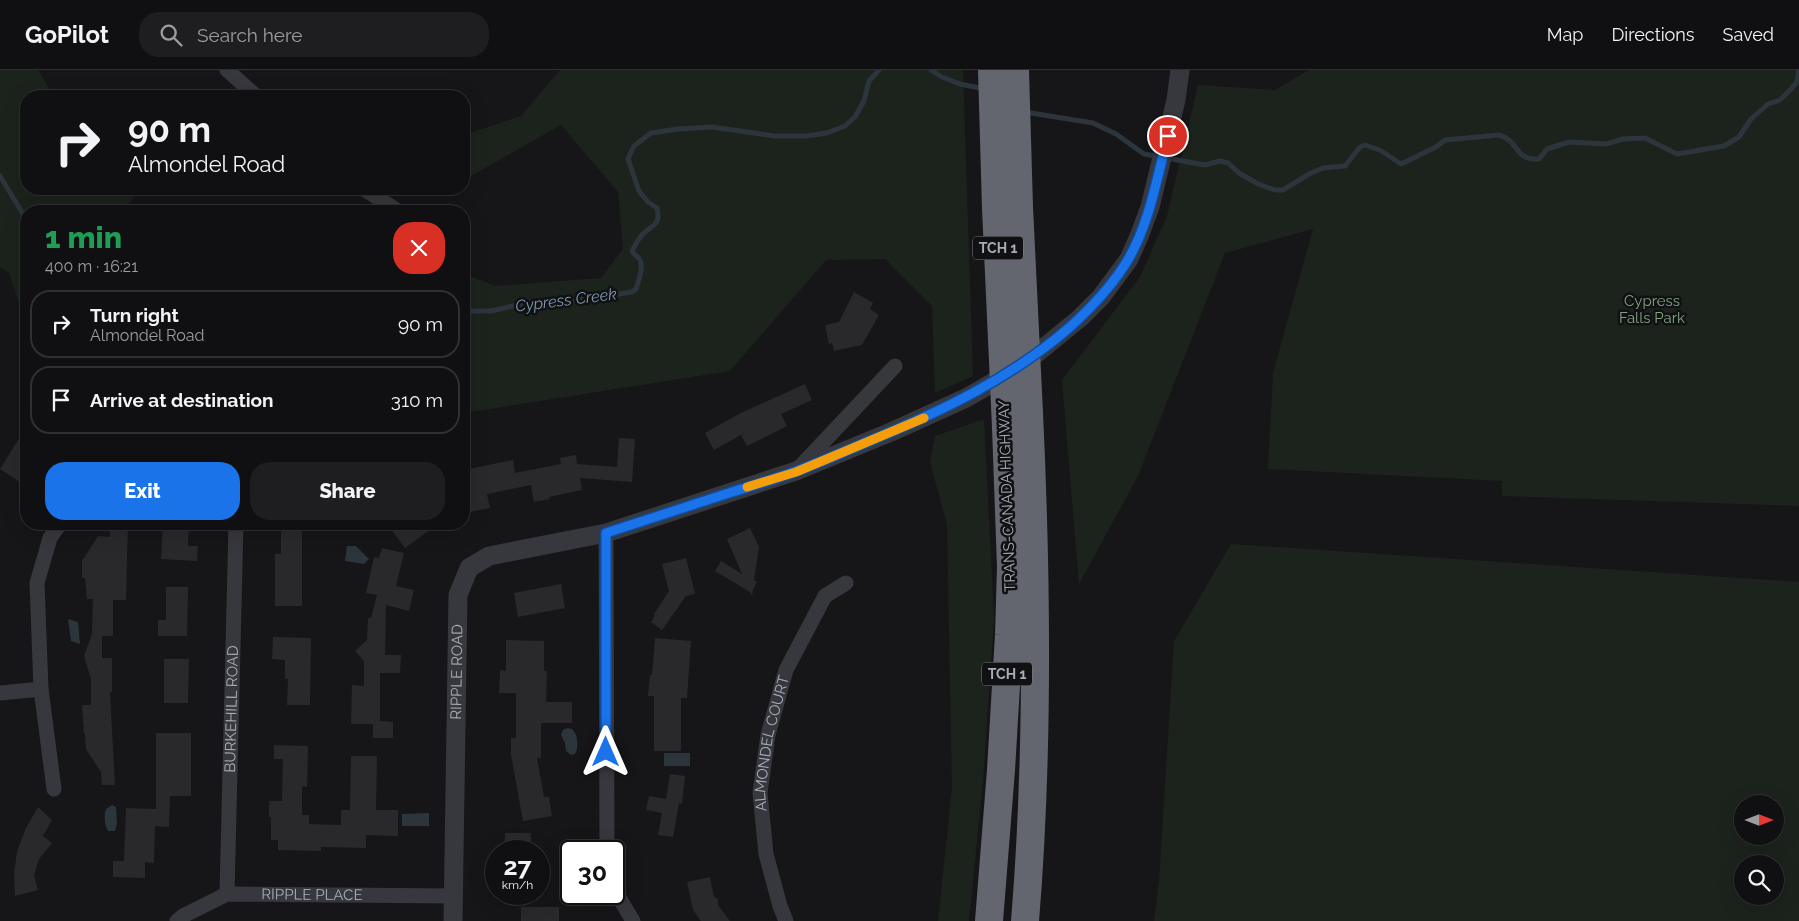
<!DOCTYPE html>
<meta charset="utf-8">
<style>
body{margin:0;font-family:Raleway,sans-serif;background:#1e1e20;color:#f1f3f6;height:100vh;display:flex;flex-direction:column;font-size:19px;white-space:nowrap}
*{box-sizing:border-box;margin:0}
p{font-size:16px;color:#9c9d9f}
.icon{flex:none;width:28px;height:28px;fill:none;stroke:currentColor;stroke-width:2;stroke-linecap:round;stroke-linejoin:round}
.map{position:relative;flex:1;overflow:hidden}
.panel{position:absolute;left:20px;top:135px;width:450px;height:325px;display:flex;flex-direction:column;background:#101012;border-radius:20px;box-shadow:0 5px 20px #0002,0 0 0 1px #303032}
.panel>*{flex:none}
.guide{position:absolute;left:20px;top:20px;width:450px;height:105px;border-radius:20px;box-shadow:0 5px 20px #0002,0 0 0 1px #303032;background:#101012;color:#f1f3f6;overflow:hidden}
.needle{width:32px;rotate:90deg}
.fabs{position:absolute;left:1734px;top:725px;display:grid;gap:10px}
.fabs a{display:grid;place-items:center;width:50px;height:50px;border-radius:50%;background:#101012;box-shadow:0 5px 20px #0002,0 0 0 1px #303032;font-size:25px}
.speed{position:absolute;left:485px;top:770px;display:flex;gap:10px;font-size:25px;font-weight:700;text-align:center}
.speed>*{display:grid;place-content:center;width:65px;height:65px;border-radius:50%;background:#101012;box-shadow:0 5px 20px #0002,0 0 0 1px #303032;line-height:1}
.speed small{font-size:12px;font-weight:400}
.speed .limit{border:2px solid #111;border-radius:8px;background:#fff;color:#111}
.pin{position:absolute;display:grid;place-items:center;width:42px;height:42px;color:#fff;margin:-21px;border:2px solid #fff;border-radius:50%;box-shadow:0 1px 5px #0007}
.me{position:absolute;width:55px;margin:-28px;rotate:0deg;stroke-linejoin:round;filter:drop-shadow(0 0 4px #0008)}
.turn{display:flex;align-items:center;gap:18px;height:105px;padding:0 25px;font-size:22px}
.turn .icon{width:65px;height:65px;stroke-width:2.5}
.turn b{display:block;font-size:35px;line-height:42px}
.round{display:grid;place-items:center;flex:none;width:52px;height:52px;border-radius:20px;background:#1e1e20}
.overview{display:flex;align-items:center;justify-content:space-between;height:85px;padding:0 25px}
h1{font-size:30px;font-weight:800;line-height:38px;color:#1e9e55}
.primary-button{display:flex;gap:10px;margin-top:auto;padding:10px 25px}
.primary-button a{flex:1;height:58px;border-radius:20px;background:#1a73e8;color:#fff;font-size:20px;font-weight:800;line-height:58px;text-align:center}
.primary-button a+a{background:#1e1e20;color:#f1f3f6}
ul{padding:0;list-style:none}
li{display:flex;align-items:center;gap:15px;height:68px;margin:0 10px 8px;padding:0 15px;border:2px solid #303032;border-radius:20px}
li div{flex:1}
li b{display:block;font-size:19px}
li em{font-style:normal}
header{display:flex;align-items:center;gap:30px;box-sizing:border-box;height:70px;padding:0 25px;background:#101012;border-bottom:1px solid #303032}
header strong{font-size:24px}
nav{display:flex;gap:28px;margin-inline-start:auto;font-size:18px}
.search{width:350px;height:45px;background:#1e1e20;display:flex;align-items:center;gap:12px;box-sizing:border-box;padding:0 18px;border-radius:20px;color:#9c9d9f;font-size:19px}
.map>svg:first-child{display:block}
</style>
<header>
<strong>GoPilot</strong>
<div class="search"><svg class="icon" aria-label="search" viewBox="0 0 24 24"><circle cx="10" cy="10" r="6"/><path d="M15 15l6 6"/></svg>Search here</div>
<nav><a>Map</a><a>Directions</a><a>Saved</a></nav>
</header>
<div class="map">
<svg width="1799" height="851" viewBox="0 0 1799 851">
<rect width="100%" height="100%" fill="#161618"/>
<path fill="#1c231d" fill-rule="evenodd" d="M0,0H38L52,23L63,26H26V119H140L123,141H26V254L9,203L0,197Z
M560,0H963L973,306L935,323L932,236L885,189L826,190L730,301L464,343V204L496,216L601,208L623,179L618,122L561,55L464,110V65L521,46Z
M1309,0H1799V436L1502,426V411L1268,399L1273,303L1313,159L1225,183L1138,406L1079,514L1062,310L1140,207L1167,146L1198,15L1275,20Z
M984,349L994,548L983,711L969,851H938L952,718L947,454L930,392L935,366Z
M1231,474L1799,512V851H1154L1159,812L1174,571ZM1742,734H1775V766H1742ZM1742,794H1775V826H1742Z"/>
<path fill="#2c353c" d="M347,476H356L369,489L364,494L345,491Z
M68,549L78,552L80,574L71,571Z
M567,658L572,659C578,664 579,678 575,684L571,685L566,681L565,673L561,665L563,660Z
M664,683H690V696H664Z
M112,735L116,737L117,753L115,761H108C104,754 104,746 106,739Z
M429,743V756H402V744Z"/>
<g fill="none" stroke-linecap="round" stroke-linejoin="round">
<path stroke="#2c353c" stroke-width="5" d="M931,0L942,7L960,14L985,19
M1025,42L1093,53L1116,64L1144,84L1205,95L1220,91L1228,93L1239,103L1258,114L1275,120H1283L1309,104L1323,98L1345,96L1360,77L1365,75L1380,80L1401,94L1436,77L1445,70L1499,65C1520,71 1514,91 1539,89L1547,79L1569,72L1606,74L1623,69L1645,68L1677,84L1724,76L1739,67L1751,49L1768,34L1780,30L1791,19L1797,12L1799,0
M0,106L26,149
M464,241H491L531,232L580,230L632,222L636,219C638,212 644,198 640,190C638,186 634,185 632,181C635,175 638,169 643,164C653,154 661,155 657,138L648,132L639,121L628,89L634,76L651,63L678,59L712,57L774,66H807L827,63L845,56L855,47L864,31L869,11L879,0"/>
</g>
<path fill="#29292c" d="M854,222L873,233L870,239L879,245L862,275L834,281L832,273L829,274L825,255L839,252Z
M805,314L812,330L781,344L787,356L747,376L741,365L714,380L705,363L741,343Z
M26,357V416L0,399Z
M619,368L635,369L632,412L580,408L582,420L549,427L550,429L534,432L531,415L487,424L490,438L470,442L464,409V400L513,390L515,403L561,394L560,388L576,385L577,394L617,397Z
M163,454H189L188,476H198L197,491L161,489Z
M281,454H302V536H275V484H281Z
M387,454H438L405,478Z
M110,455H128L127,488L126,530H113V566H102V588H112V622H110L115,715H102L101,702L86,679L85,664H84L82,635H91V609L84,586L92,564L93,529H87L85,508H82V491L98,466L110,467Z
M750,458L759,477L754,510L757,512L753,520L752,526L750,522L715,501L721,491L742,504L727,469Z
M382,478L404,483L396,516L414,520L409,541L386,535L385,585H401L400,603H380V651L393,652V668H373V654H351L352,615L364,616V591L355,581L367,570L368,548H371L377,525L366,523L374,487L379,488Z
M686,488L695,524L686,526L662,560L651,552L655,545L654,544L669,521L662,494Z
M561,514L565,538L518,547L514,523Z
M166,517H188L187,566H158V550H166Z
M273,567L311,568L310,635H287L288,609H285V590L272,589Z
M655,568L691,571L687,628H681V681H654V626H648L650,605H652Z
M506,570L544,571V601H547L546,632H572V653H541V688H537L544,727H549L552,746L523,751L511,685V668H516V623H499L500,600L506,601Z
M164,589H189L188,633H164Z
M156,663H191V726H170L169,757L155,756L154,793L145,792V808L113,807V791H124L126,738L156,739Z
M274,675L308,676L307,717L302,716V745H309V754L341,755V740H350L351,686H377L376,740H398V766L366,765V778L321,777V781L278,780V770H271V747H269V731H282L283,689H274Z
M670,704L685,706L682,734L679,733L673,767L658,765L662,743L646,740L649,726L666,729Z
M38,737L52,750L43,766L52,773L39,789L34,805L38,820L15,826L14,805L17,781L26,758Z
M505,763H531V781H509V778H505Z
M710,807L714,827L718,829V835L730,851H701L693,840L687,812Z
M521,837H559V851H521Z"/>
<g fill="none" stroke-linecap="round" stroke-linejoin="round">
<g stroke="#37383d" stroke-width="15">
<path d="M227,0L256,26"/>
<path d="M364,119L398,141"/>
<path d="M798,399L895,296"/>
<path d="M606,463L607,781"/>
<path d="M41,619L54,719"/>
<path d="M0,623L41,619L37,513L50,468L60,454"/>
<path d="M614,819L633,851"/>
<path id="s1" d="M227,824L236,454"/>
<path id="s2" d="M177,851L183,846L227,824L454,826"/>
<path id="s3" d="M786,851L780,836L766,784L760,723L768,665L786,600L825,526L846,513"/>
</g>
<path stroke="#37383d" stroke-width="19" id="s4" d="M453,851L458,525L469,498L489,486L606,463L796,401L891,362L966,328L999,309L1031,288L1080,248L1101,227L1129,189L1140,164L1150,137L1176,30L1180,0"/>
<path stroke="#63666e" stroke-width="28" d="M989,851L1001,700L1009,565L1011,497L1006,357
M1025,851C1039,682 1037,512 1029,343"/>
<path stroke="#63666e" stroke-width="28" d="M992,0L996,138L1006,357
M1015,0L1019,137L1029,343"/>
</g>
<g fill="none" stroke-linecap="round" stroke-linejoin="round">
<defs>
<path id="route" d="M606,682V463C648,449 690,436 732,422C754,415 776,409 797,401C821,392 844,382 867,372C940,342 1010,309 1070,257C1092,237 1114,214 1129,188C1150,151 1157,107 1168,66"/>
</defs>
<use href="#route" stroke="#114b97" stroke-width="12"/>
<use href="#route" stroke="#1a73e8" stroke-width="9"/>
<path stroke="#f59e0b" stroke-width="9" d="M747,417L796,402L924,348"/>
</g>
<g text-anchor="middle" dominant-baseline="central" stroke-width="5" stroke-linejoin="round" paint-order="stroke">
<g fill="#111113" stroke="#7b7e86" stroke-width="1">
<rect x="973" y="166.5" width="50" height="23" rx="4"/>
<rect x="982" y="592.5" width="50" height="23" rx="4"/>
</g>
<g font-size="14" font-weight="bold" fill="#a8adb8">
<text x="998" y="178">TCH 1</text>
<text x="1007" y="604">TCH 1</text>
</g>
<g font-size="15" fill="#7fa381" stroke="#111113">
<text x="1652" y="231">Cypress<tspan x="1652" dy="17">Falls Park</tspan></text>
</g>
<g font-size="15" fill="#a8adb8" stroke="#111113">
<text transform="translate(1007 426) rotate(-92)">TRANS-CANADA HIGHWAY</text>
<text stroke="none"><textPath href="#s4" startOffset="249">RIPPLE ROAD</textPath></text>
<text stroke="none"><textPath href="#s1" startOffset="185">BURKEHILL ROAD</textPath></text>
<text stroke="none"><textPath href="#s3" startOffset="182">ALMONDEL COURT</textPath></text>
<text stroke="none"><textPath href="#s2" startOffset="142">RIPPLE PLACE</textPath></text>
</g>
<g font-size="16" font-style="italic" fill="#7f9bb3" stroke="#111113">
<text transform="translate(566 230) rotate(-7)">Cypress Creek</text>
</g>
</g>
</svg>
<div class="fabs">
<a><svg class="needle" viewBox="-14 -14 28 28"><path d="M0-13l5 13h-10z" fill="#e53935"/><path d="M0 13l5-13h-10z" fill="#9c9d9f"/></svg></a>
<a><svg class="icon" aria-label="search" viewBox="0 0 24 24"><circle cx="10" cy="10" r="6"/><path d="M15 15l6 6"/></svg></a>
</div>
<div class="speed"><div>27<small>km/h</small></div><div class="limit">30</div></div>
<div class="pin" style="left:1168px;top:66px;background:#d93025"><svg class="icon" aria-label="arrive" viewBox="0 0 24 24"><path d="M6 21V4h12l-3 4 3 4H6"/></svg></div>
<svg class="me" style="left:606px;top:682px" viewBox="-20 -20 40 40"><path d="M0-17L14 15 0 8-14 15z" fill="#1a73e8" stroke="#fff" stroke-width="4"/></svg>
<div class="guide">
<div class="turn"><svg class="icon" aria-label="right" viewBox="0 0 24 24"><path d="M7 20v-9h11M14 6l5 5-5 5"/></svg><div><b>90 m</b>Almondel Road</div></div>
</div>
<section class="panel">
<div class="overview"><div><h1>1 min</h1><p>400 m · 16:21</p></div><a class="round" style="background:#d93025;color:#fff"><svg class="icon" aria-label="close" viewBox="0 0 24 24"><path d="M6 6l12 12M18 6L6 18"/></svg></a></div>
<ul>
<li><svg class="icon" aria-label="right" viewBox="0 0 24 24"><path d="M7 20v-9h11M14 6l5 5-5 5"/></svg><div><b>Turn right</b><p>Almondel Road</p></div><em>90 m</em></li>
<li><svg class="icon" aria-label="arrive" viewBox="0 0 24 24"><path d="M6 21V4h12l-3 4 3 4H6"/></svg><div><b>Arrive at destination</b></div><em>310 m</em></li>
</ul>
<div class="primary-button"><a>Exit</a><a>Share</a></div>
</section>
</div>
